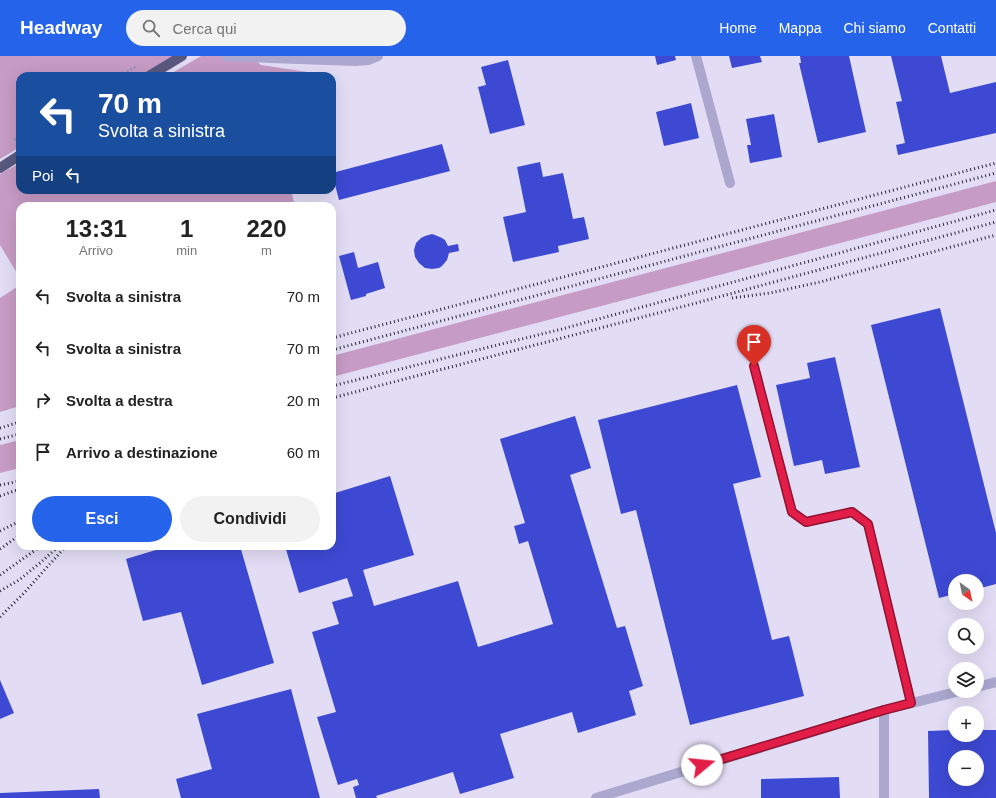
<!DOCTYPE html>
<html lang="it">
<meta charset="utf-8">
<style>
body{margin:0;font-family:Arial,sans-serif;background:#f2f2f2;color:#222;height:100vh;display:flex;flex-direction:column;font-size:15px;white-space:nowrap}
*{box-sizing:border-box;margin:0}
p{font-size:13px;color:#767676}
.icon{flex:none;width:22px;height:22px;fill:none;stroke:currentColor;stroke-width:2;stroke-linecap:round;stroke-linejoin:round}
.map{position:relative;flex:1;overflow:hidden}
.details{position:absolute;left:16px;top:146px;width:320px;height:348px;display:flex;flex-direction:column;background:#fff;border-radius:12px;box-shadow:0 4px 16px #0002}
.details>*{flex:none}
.hud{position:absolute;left:16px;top:16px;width:320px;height:122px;border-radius:12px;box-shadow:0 4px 16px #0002;background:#1a4fa0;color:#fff;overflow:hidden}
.needle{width:26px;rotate:147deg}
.tools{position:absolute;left:948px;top:518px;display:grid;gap:8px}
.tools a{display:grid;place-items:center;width:36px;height:36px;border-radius:50%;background:#fff;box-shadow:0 4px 16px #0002;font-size:20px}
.pin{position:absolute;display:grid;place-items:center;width:34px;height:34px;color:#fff;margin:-41px -17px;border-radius:50% 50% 50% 0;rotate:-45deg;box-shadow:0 0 4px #0007}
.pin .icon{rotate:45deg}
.me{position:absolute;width:44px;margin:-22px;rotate:73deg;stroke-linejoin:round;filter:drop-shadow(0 0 3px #0008)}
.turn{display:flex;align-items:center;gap:14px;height:84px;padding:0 16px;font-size:18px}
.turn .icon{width:52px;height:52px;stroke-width:2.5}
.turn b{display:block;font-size:28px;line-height:34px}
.then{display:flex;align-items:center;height:38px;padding:0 16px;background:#0003;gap:8px;font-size:15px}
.eta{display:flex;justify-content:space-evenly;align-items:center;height:68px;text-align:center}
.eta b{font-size:24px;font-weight:600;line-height:28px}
.action{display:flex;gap:8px;margin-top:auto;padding:8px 16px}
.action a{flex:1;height:46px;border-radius:24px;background:#2563eb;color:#fff;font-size:16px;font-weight:600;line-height:46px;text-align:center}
.action a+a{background:#f2f2f2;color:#222}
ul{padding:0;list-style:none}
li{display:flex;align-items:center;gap:12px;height:52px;padding:0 16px}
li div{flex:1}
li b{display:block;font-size:15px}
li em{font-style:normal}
header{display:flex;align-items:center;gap:24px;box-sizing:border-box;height:56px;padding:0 20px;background:#2563eb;color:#fff}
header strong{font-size:19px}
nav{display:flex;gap:22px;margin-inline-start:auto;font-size:14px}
.search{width:280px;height:36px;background:#f2f2f2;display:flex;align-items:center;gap:10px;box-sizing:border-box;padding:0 14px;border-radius:22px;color:#767676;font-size:15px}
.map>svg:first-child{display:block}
</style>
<header>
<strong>Headway</strong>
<div class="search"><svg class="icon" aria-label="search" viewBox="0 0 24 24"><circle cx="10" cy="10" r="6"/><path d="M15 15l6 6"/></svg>Cerca qui</div>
<nav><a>Home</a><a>Mappa</a><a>Chi siamo</a><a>Contatti</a></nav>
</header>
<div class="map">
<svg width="996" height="742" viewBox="0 0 996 742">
<rect width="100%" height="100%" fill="#e2ddf5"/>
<path fill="#c69bc5" d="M0,0H175L141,20H20V91L0,103Z
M201,0H251L261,9L327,19L324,20H167Z
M20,107V134H291L295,150H20V222L0,189V118Z
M996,125V146L332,321V300Z
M20,229V350L0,356V242Z
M20,384V412L0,417V389Z"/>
<path fill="#3d49d3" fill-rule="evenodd" d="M655,0H675L676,4L657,9Z
M729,0H760L762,6L732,12Z
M800,0H849L866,76L818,87L799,7H801Z
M891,0H941L950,37L996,26V77L898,99L896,89L905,87L896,46L902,45Z
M508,4L525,69L490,78L478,31L486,29L481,11Z
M691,47L699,82L664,90L656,56Z
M774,58L782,101L750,107L747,89H751L746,63Z
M442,88L450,115L339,144L332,117Z
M540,106L543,121L563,117L573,163L584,161L589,183L558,190L559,196L513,206L503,161L526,156L517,111Z
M432,178L435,179L442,182L445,184L448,190L458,188L459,195L449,197L447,204L442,210L439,212L432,213L425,212L419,207L415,201L414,194L416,187L421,182L425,180Z
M354,196L358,212L378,206L385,232L366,238V240L351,244L339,200Z
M940,252L996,477V528L977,533V525H955V538L939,542L871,269Z
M835,301L860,411L825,418L822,404L794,410L776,329L810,322L807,307Z
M737,329L761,421L733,428L772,584L789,580L804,640L690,669L636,454L621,458L598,364Z
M575,360L591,412L570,419L617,572L625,570L643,630L629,635L636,659L578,677L572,656L500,678L514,722L460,738L453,716L376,740L377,742H356L353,731L359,729L357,723L338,729L317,661L336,656L312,576L339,568L332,546L353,540L347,522L299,537L285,490H332V438L390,420L414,499L363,514L374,550L458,525L478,591L553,568L528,485L519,488L514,470L525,467L500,383Z
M169,490H240L274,607L202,629L181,556L143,565L126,503Z
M0,624L14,657L0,663Z
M291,633L320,742H181L176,723L212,713L197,658Z
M955,674V679H977V674H996V742H929L928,675ZM955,701H977V723H955Z
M839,721L840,742H761V723Z
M99,733L100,742H0V737Z"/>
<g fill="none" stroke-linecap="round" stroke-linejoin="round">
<path stroke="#9591bb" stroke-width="2.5" stroke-dasharray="2 2" stroke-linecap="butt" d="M120,20L137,10
M14,84L20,80"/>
<path stroke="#aca7cf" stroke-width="9" d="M754,310L792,456L806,466L853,456L868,468L911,647"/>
<path stroke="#aca7cf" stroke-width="10" d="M226,0L271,2L269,0
M696,0L730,127
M271,2L355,5L368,4L378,0
M977,631L996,626
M596,742L884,654L960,635
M884,742V654"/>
<path stroke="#58587e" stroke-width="10" d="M149,20L182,0
M0,112L20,99"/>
<path stroke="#28283a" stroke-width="3" stroke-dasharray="1 3" stroke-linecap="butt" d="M732,242L770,237L820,226L996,179
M332,282L996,107
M332,294L996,117
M332,330L562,273L996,154
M332,342L700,246L996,166
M0,372L20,366
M0,383L20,378
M0,429L20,425
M0,440L20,433
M0,475L20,465
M0,493L20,479
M0,519L41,490
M0,535L19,524L40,507L59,490
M0,561L24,537L66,490"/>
</g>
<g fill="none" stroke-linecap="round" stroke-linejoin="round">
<defs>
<path id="route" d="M702,709L884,654L911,647L868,468L852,456L806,466L792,456L754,310"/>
</defs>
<use href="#route" stroke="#92132f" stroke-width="10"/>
<use href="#route" stroke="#e11d48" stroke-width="7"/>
</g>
</svg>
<div class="tools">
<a><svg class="needle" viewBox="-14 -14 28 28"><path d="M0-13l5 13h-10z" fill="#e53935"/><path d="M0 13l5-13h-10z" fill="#767676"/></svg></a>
<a><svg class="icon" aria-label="search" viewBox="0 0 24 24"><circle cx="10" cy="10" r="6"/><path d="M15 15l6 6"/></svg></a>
<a><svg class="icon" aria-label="layers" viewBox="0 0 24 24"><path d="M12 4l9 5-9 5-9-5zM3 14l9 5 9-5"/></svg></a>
<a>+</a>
<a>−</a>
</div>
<div class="pin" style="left:754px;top:310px;background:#d93025"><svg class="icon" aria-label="arrive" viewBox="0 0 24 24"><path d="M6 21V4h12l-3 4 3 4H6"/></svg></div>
<svg class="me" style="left:702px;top:709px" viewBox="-20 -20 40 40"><circle r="19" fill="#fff"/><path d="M0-13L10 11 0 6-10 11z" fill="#e11d48"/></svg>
<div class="hud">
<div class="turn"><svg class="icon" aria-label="left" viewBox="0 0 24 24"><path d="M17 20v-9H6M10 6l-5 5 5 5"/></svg><div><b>70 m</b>Svolta a sinistra</div></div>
<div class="then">Poi<svg class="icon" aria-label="left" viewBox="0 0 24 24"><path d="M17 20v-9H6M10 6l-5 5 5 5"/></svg></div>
</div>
<section class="details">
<div class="eta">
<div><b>13:31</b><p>Arrivo</p></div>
<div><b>1</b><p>min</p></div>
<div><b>220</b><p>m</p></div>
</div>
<ul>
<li><svg class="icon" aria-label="left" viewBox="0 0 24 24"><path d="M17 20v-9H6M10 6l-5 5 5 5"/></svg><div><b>Svolta a sinistra</b></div><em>70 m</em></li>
<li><svg class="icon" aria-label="left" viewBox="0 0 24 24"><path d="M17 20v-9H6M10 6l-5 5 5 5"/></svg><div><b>Svolta a sinistra</b></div><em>70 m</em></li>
<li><svg class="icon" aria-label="right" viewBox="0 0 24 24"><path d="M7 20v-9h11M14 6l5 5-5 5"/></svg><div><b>Svolta a destra</b></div><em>20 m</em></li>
<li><svg class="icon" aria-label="arrive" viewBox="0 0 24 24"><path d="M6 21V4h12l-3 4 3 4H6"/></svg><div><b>Arrivo a destinazione</b></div><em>60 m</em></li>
</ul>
<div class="action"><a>Esci</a><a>Condividi</a></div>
</section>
</div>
